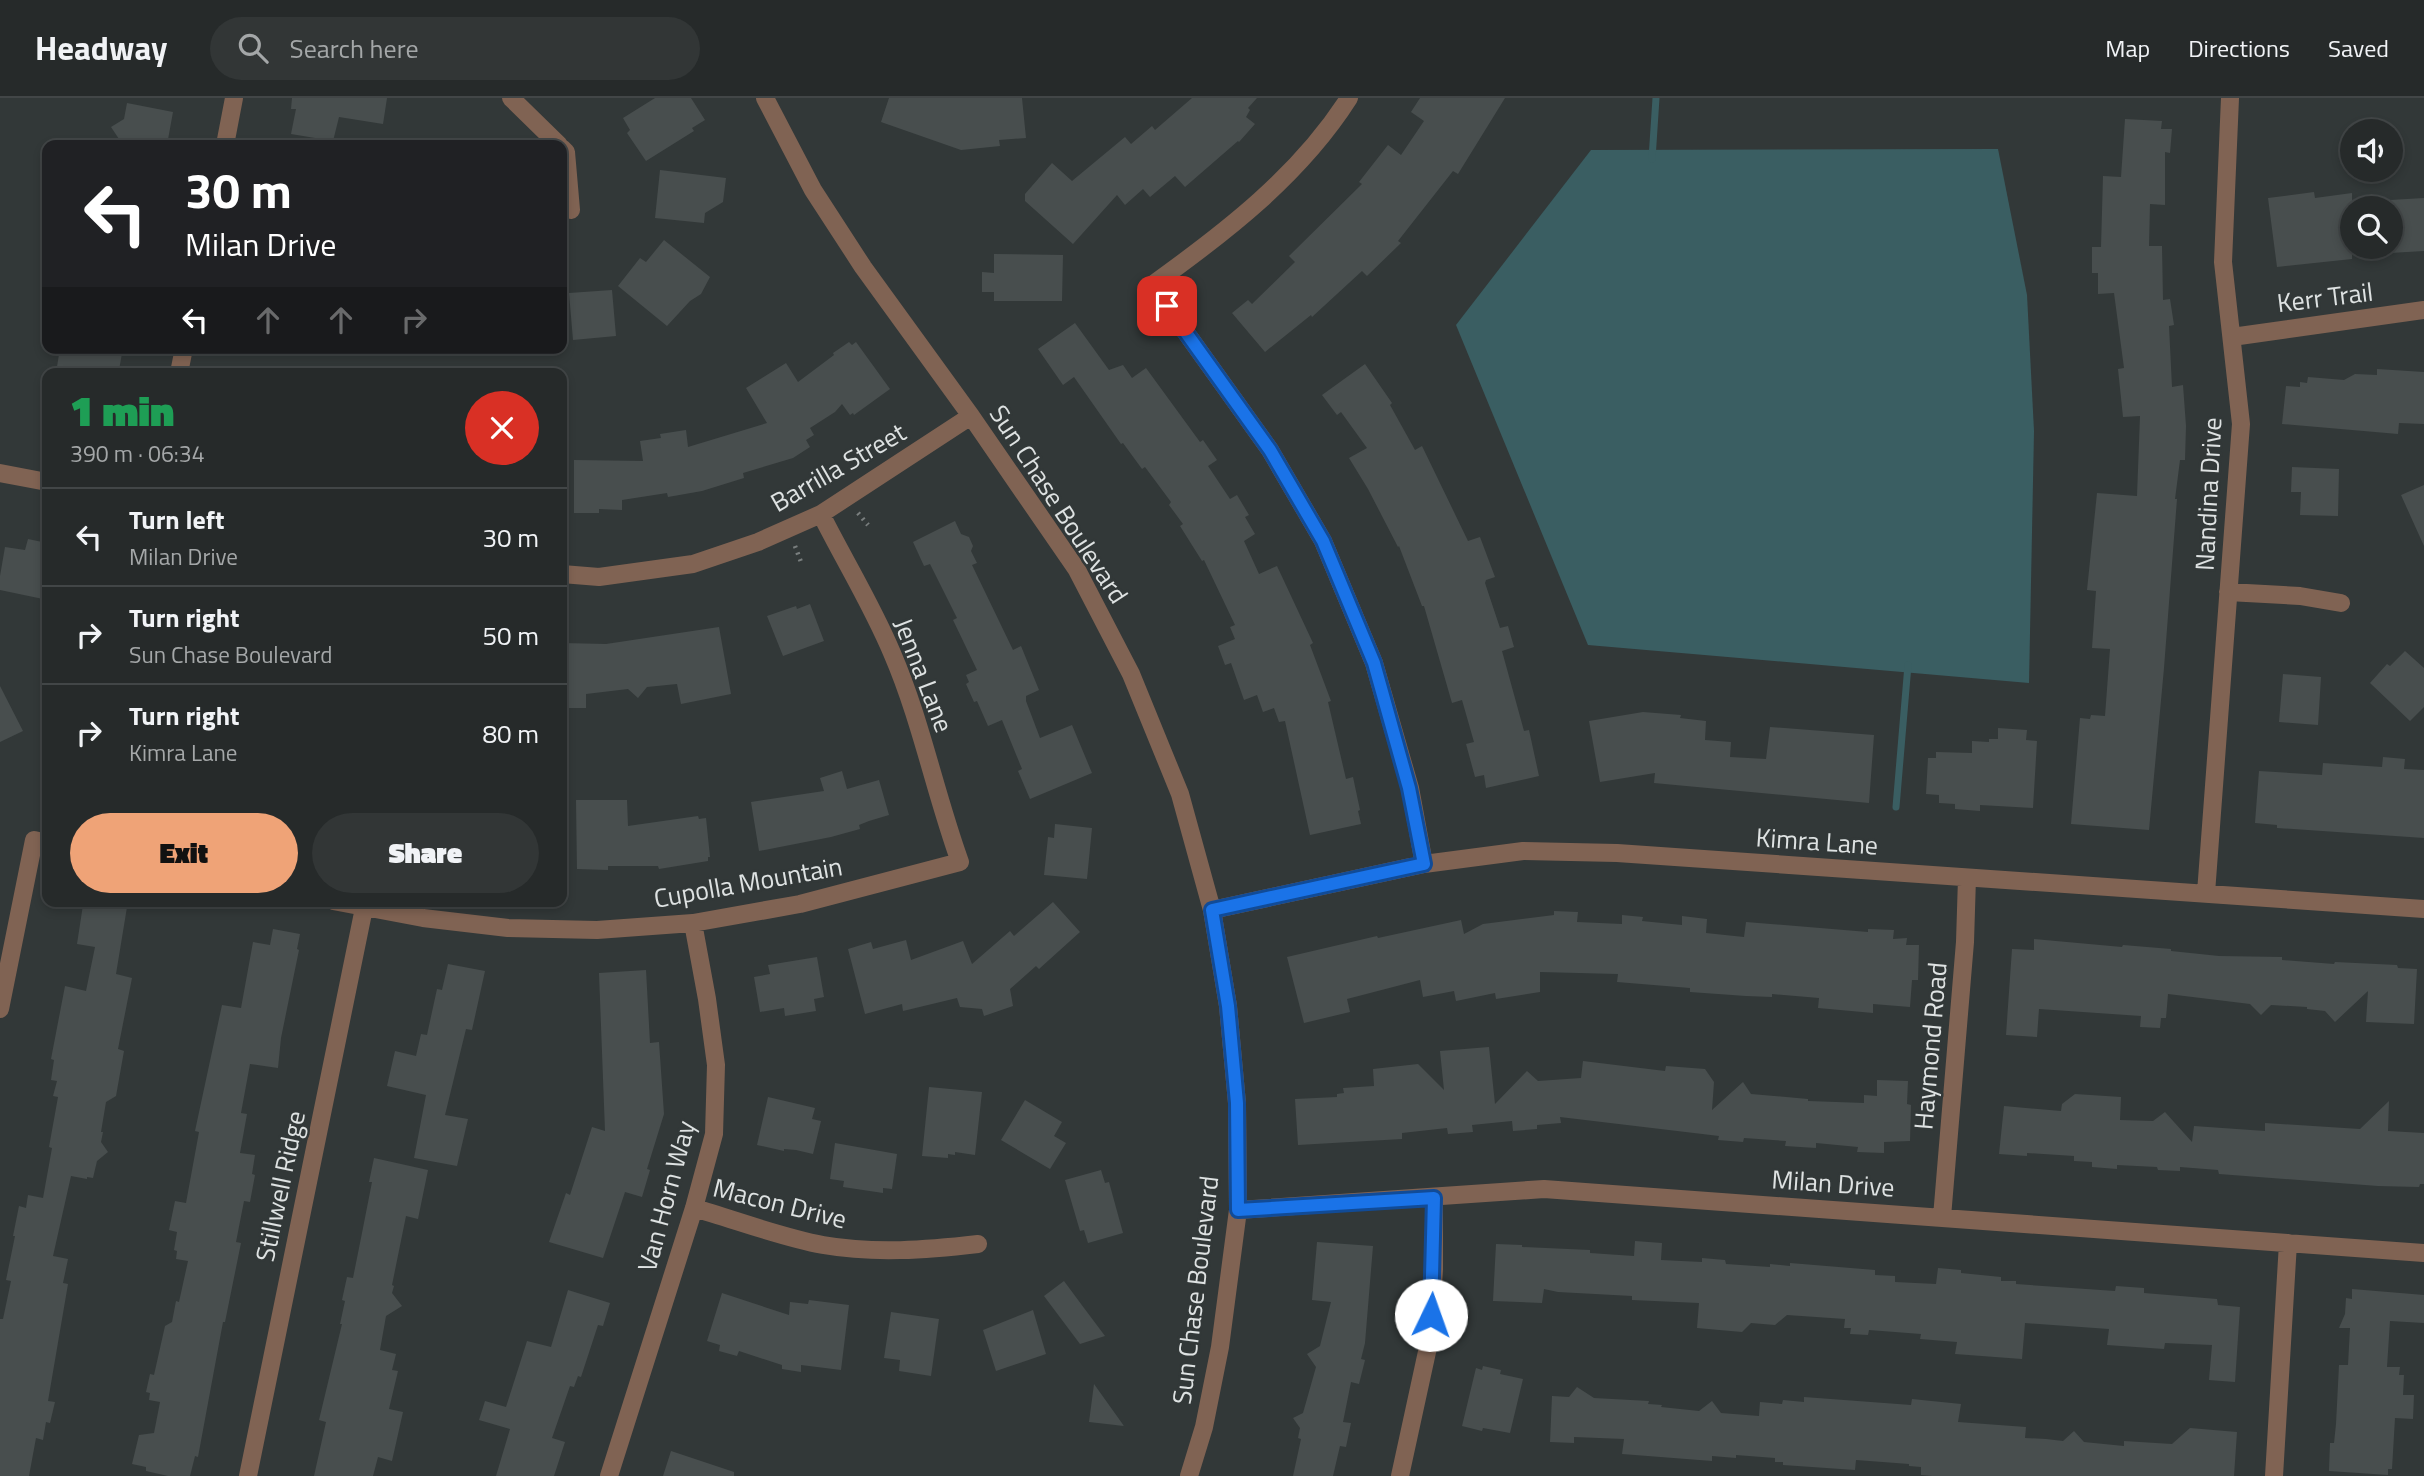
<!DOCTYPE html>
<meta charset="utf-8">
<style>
body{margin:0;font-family:"Titillium Web",sans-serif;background:#323636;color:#f1f3f6;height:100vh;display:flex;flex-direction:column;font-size:26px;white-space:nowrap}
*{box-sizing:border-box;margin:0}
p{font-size:23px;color:#a4a7a8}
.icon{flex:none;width:38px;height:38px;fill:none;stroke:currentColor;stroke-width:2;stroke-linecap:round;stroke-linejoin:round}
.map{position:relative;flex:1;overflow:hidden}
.details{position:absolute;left:42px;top:270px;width:525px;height:539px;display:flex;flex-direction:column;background:#262a2a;border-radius:14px;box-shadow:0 4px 10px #0003,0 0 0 2px #424647}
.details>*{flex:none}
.guide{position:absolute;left:42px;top:42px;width:525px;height:214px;border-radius:14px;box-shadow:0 4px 10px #0003,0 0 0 2px #424647;background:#202124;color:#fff;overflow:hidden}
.fabs{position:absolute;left:2340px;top:21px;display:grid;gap:14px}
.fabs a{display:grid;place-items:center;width:63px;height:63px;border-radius:50%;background:#262a2a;box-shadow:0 4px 10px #0003,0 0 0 2px #424647;font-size:35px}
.pin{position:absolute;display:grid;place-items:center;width:60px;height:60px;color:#fff;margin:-30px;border-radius:14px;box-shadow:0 4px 10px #0006}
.me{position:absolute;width:77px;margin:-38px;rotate:3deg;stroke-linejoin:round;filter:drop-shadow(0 0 5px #0008)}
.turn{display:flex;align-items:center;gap:24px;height:147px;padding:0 28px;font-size:32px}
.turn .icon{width:91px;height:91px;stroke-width:2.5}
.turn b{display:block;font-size:49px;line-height:60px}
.lanes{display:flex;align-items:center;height:66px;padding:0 28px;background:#0003;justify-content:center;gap:35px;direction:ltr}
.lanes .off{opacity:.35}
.round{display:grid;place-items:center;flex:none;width:74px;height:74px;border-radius:37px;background:#323636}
.head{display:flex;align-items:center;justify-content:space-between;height:119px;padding:0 28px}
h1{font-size:42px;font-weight:800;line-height:52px;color:#1e9e55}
.primary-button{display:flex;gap:14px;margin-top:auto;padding:14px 28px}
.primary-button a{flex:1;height:80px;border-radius:42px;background:#efa377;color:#111;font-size:28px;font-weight:800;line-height:80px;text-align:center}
.primary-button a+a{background:#323636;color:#f1f3f6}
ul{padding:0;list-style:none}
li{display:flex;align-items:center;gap:21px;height:98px;padding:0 28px;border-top:2px solid #424647}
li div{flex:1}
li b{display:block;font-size:26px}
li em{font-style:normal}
header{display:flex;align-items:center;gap:42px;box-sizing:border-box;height:98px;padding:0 35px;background:#262a2a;border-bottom:2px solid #424647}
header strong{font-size:33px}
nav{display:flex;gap:38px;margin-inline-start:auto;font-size:24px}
.search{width:490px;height:63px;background:#323636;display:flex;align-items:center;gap:18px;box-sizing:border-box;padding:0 24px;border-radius:38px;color:#a4a7a8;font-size:26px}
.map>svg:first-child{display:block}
</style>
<header>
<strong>Headway</strong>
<div class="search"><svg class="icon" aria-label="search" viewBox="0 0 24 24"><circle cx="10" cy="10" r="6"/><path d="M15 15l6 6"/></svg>Search here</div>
<nav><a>Map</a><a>Directions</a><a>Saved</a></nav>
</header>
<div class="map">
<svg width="2424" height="1378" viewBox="0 0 2424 1378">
<rect width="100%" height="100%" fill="#323838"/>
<path fill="#3a5e62" d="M1998,51L2027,197L2034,333L2029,585L1588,547L1456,227L1591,52Z"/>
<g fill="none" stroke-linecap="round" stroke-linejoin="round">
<path stroke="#3a5e62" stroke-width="7" d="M1652,61L1656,0
M1896,709L1908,567"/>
</g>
<path fill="#484e4e" d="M292,0H387L383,26L339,19L333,43L291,36L296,11H291Z
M655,0H691L705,22L692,30L694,33L646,63L627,35L630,32L623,20Z
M889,0H1022L1026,40L999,42L1000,48L961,52L881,24Z
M1192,0H1257L1248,10L1250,12L1246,19L1255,26L1239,44L1238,43L1185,89L1175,78L1150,99L1143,91L1125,107L1117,97L1073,146L1025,103V96L1052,65L1072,83L1125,39L1131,46L1152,28L1155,32Z
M1420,0H1505L1458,76L1453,73L1398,143L1401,145L1367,178L1362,173L1312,219L1311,217L1265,254L1232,215L1248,202L1252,206L1295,164L1289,158L1362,86L1359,84L1388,47L1401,57L1424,23L1411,14Z
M127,5L173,14L167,47H123L111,29L124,21Z
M2125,21L2162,23L2161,31H2172L2170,55L2165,54V107L2150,106L2149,148H2162L2163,202L2170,201L2174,227L2169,228L2172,289L2183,287L2186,328L2185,362H2180L2175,401H2177L2164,570L2149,732L2071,726L2080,620L2090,621L2091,617L2105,618L2110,551L2092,550L2096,493L2087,492L2097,395L2137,398L2140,318L2123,319L2118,271L2124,270L2114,195L2098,196V175H2092V149H2101L2103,78L2121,79Z
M660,72L726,80L723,104L705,115L704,125L655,120Z
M2314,94L2315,100L2352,95V161L2277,169L2268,100Z
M2424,100V153L2390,155V102Z
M664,142L710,179L701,196L690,203L667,228L618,188L640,160L646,164Z
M994,156L1063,157L1062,203H994V194H982V174L994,175Z
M612,192L616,238L573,242L569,195Z
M1075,225L1109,272L1123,267L1132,280L1146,270L1200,344L1203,342L1217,362L1208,368L1230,401L1237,397L1249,417L1245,419L1255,436L1244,443L1259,476L1277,468L1313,545L1310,547L1331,603L1328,604L1346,681L1353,679L1360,712L1358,713L1361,726L1310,737L1285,623L1279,624L1274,610L1263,614L1257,597L1244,602L1231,565L1225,567L1218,548L1235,541L1230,529L1235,527L1204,462L1202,463L1180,428L1183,426L1169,407L1171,404L1145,369L1142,371L1123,345L1121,346L1074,279L1063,287L1038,251Z
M849,244L852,247L856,244L890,291L854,317L853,315L850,317L842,306L835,314L810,330L814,337L806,342L810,349L793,360L743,375L744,380L702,393L668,399L667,395L622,402V412L599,411V415H574V362L643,363L640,343L661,340L660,336L686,332L688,349L767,325L746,290L786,265L798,284L834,257L833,255Z
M60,250H123L119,272L108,270L107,275H56Z
M1365,266L1392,305L1390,307L1415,352L1422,348L1468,443L1480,439L1495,479L1486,482L1485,485L1500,530L1508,528L1514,549L1502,553L1524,633L1529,632L1539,678L1486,690L1484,677L1475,679L1466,646L1474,644L1462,602L1452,605L1424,508H1422L1399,448L1398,449L1368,391L1349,360L1367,350L1341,314L1337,317L1322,297Z
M2377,271L2424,274V326L2399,325L2398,336L2282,326L2286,288L2300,289V284L2307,285L2308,279L2344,282L2355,276L2377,277Z
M2292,369L2339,371L2338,418L2300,417L2301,394H2291Z
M2424,387V448L2401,397Z
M955,423L961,436L969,439L973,448L971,453L977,465L972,467L1013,552L1021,548L1039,592L1026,598V603L1040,640L1072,627L1092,675L1030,701L1018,673L1022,671L1002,622L988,628L977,603L974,604L966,586L969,584L966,577L977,572L953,522L957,520L930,466L924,468L913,444Z
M28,441L47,445V480L43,501L0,492V478L5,449L25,452Z
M810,506L824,543L783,558L767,518L796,508L797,511Z
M719,529L731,596L681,606L677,586L647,589L638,600L628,591L586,596V610H562V545L606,546Z
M2405,553L2424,570V609L2410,623L2370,585L2387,566L2390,568Z
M2283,576L2321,579L2318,627L2279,624Z
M0,588L23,633L0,644Z
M1643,614L1681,617L1680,620L1706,623L1705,642L1731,644L1730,659L1766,661L1770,629L1874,637L1869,705L1654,685L1655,675L1600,684L1589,623Z
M1998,630L2027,632L2026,642L2037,643L2033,710L1980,707V713L1955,711V706L1939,705V697L1926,696L1928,660H1936V654L1972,655V643L1989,644V641H1998Z
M2383,659L2405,661L2404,671L2424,672V740L2277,730V727L2255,725L2259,673L2322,677L2323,665L2382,669Z
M842,673L847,691L879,682L889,717L869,723L859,727L860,731L831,739L759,753L751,704L824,693L820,680Z
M576,702H627L628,728L698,718L699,721L706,720L710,759H708V763L659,771L658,768H608V772L577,771Z
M1055,726L1092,730L1087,781L1044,777L1048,739L1054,740Z
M90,803H128L116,876L132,880L118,951L124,953L116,998L106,1004L101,1034H103L101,1044L108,1054L97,1063L93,1080L87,1079V1081L71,1078L53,1158L68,1161L63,1185L68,1186L48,1303L55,1304L50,1325L46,1324L43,1342L36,1340L29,1378H0V1221H3L11,1183L6,1182L15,1138H13L19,1108L26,1110L28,1097L43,1100L52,1050L49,1049L58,999L53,998L57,983L51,982L54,962L51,961L65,888L86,893L95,849L77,846L83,807L90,808Z
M1053,804L1080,834L1039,871L1036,868L1010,891L1013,908L984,918L982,911L960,909L957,900L903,913L902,906L865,916L848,851L871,844L873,851L906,842L911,862L963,843L972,866L1010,833L1014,838Z
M1554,813L1578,814L1577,824L1622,826V817L1643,819L1642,823L1682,827V818L1707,821L1706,835L1744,839L1746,824L1868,834V831L1894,832L1893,841L1907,840L1906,847H1919L1918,882H1912L1910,909L1873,906V915L1818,910L1819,900L1772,896V899L1746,898L1690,894V890L1617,884L1618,876L1540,874V894L1496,901L1495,895L1456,903L1454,893L1423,899L1420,882L1347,901L1350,914L1304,925L1287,859L1377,838L1378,840L1461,822L1464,836L1483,826L1554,817Z
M273,831L300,836L297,851L299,852L281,940L278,970L250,966L241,1015L247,1016L240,1055L255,1057L252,1076L255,1077L250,1104L244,1103L236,1144L241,1145L225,1224H223L198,1359L195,1358L190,1378H168L146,1373V1369L132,1366L139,1337L154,1335L160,1304L149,1302L150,1295L146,1294L150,1276L154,1277L165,1228L172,1224L176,1203L179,1204L188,1163L176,1161L177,1153L174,1152L177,1134L169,1132L175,1103L186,1105L199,1034L195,1033L222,907L241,910L253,844L270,847Z
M2034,841L2122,849L2123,847L2171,851V853L2219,858L2282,859V862L2334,866L2335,864L2397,867L2398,870L2417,871L2414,926L2366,924L2368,893L2335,924L2325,913L2307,911V909L2271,907L2261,917L2250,906L2168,896L2166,920H2161L2160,930L2140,929L2141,918L2039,911L2037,939L2006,937L2012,851L2034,852Z
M817,859L824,899L814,901L816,913L785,918L784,910L760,914L754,879L770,876L768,867Z
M448,866L485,873L472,932L466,931L445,1017L468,1021L457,1068L414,1060L426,997L387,988L395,953L416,958L421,936L427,937L437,891L442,892Z
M646,872L650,945L659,944L664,1016L647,1071L650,1072L642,1099L625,1094L603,1160L549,1144L566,1095L570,1097L592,1029L605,1033L599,875Z
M1489,949L1495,1006L1527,973L1538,983L1581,980L1583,963L1665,973L1666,968L1705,971L1714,984L1712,1012L1743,984L1751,996L1808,1001V1003L1864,1005V997L1877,998V982L1908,983L1907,1006L1911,1007L1910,1043L1884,1044V1055L1857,1054L1858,1049L1816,1045V1050L1785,1048L1786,1043L1744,1040L1743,1044L1718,1042L1719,1038L1560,1019L1561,1025L1537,1027V1031L1513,1033L1512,1023L1472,1027L1473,1034L1448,1036L1447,1030L1402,1035V1041L1298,1047L1295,1001L1337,999V996L1344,995L1343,990L1374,988L1373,971L1418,966L1444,992L1440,953Z
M929,989L982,994L975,1057L955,1054V1057L948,1056V1060L922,1058Z
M2075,996L2121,999L2120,1022L2153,1023L2165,1014L2192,1044L2194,1028L2265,1033V1025L2360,1031L2389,1003L2388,1033L2424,1035V1086H2420L2419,1089L2378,1088L2219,1076L2218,1072L2180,1069V1073L2158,1072L2157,1069L2117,1067V1071L2092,1069V1064L2074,1063V1058L2027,1055V1058L1999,1056L2004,1008L2061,1013L2062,1006Z
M768,999L815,1010L812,1021L821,1023L813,1056L796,1052L784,1051V1053L757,1047Z
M1025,1002L1062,1024L1054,1038L1066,1045L1050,1071L1001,1042Z
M835,1045L897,1056L892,1091L883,1090V1095L843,1089L844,1083L830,1081Z
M374,1060L428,1072L418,1121L406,1118L392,1187L394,1188L392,1195L402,1208L386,1218L380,1252L396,1256L392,1272L398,1273L389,1311L403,1314L392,1363L378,1359L373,1378H314L326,1324L319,1322L342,1226H340L345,1203L342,1202L347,1179L353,1180L361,1140L372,1084H369Z
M1101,1072L1105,1085L1109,1084L1123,1135L1088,1145L1084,1132L1080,1133L1065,1082Z
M1635,1143L1662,1145L1661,1162L1702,1164V1160L1725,1162L1726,1166L1770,1169V1166L1790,1168V1165L1875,1172V1177L1895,1178V1184L1936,1186L1938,1170L1961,1172V1175L2001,1179V1183H2016V1186L2115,1193L2116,1188L2144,1190V1195L2217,1201L2218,1207L2240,1209L2235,1284L2209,1282L2212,1247L2165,1245L2164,1251L2107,1247L2109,1231L2025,1225L2022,1261L1955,1256L1957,1244L1920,1241L1921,1236L1869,1232L1868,1237L1850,1236L1851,1230H1844L1845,1221L1787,1217L1775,1227L1751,1225L1742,1234L1697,1230L1699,1205L1632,1202V1198L1558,1194L1544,1191L1542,1205L1493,1203L1496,1146L1522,1147V1149L1590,1152V1155L1634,1158Z
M1317,1144L1373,1148L1365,1245L1361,1261L1365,1262L1359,1286L1351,1284L1343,1324L1351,1325L1346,1349L1340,1348L1333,1378H1293L1301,1341L1298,1340L1300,1330L1293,1320L1303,1315L1316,1269L1307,1256L1320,1248L1331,1204L1312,1202Z
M1064,1183L1084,1210L1105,1238L1080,1246L1044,1198Z
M2352,1191L2424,1197V1225L2390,1223L2387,1269H2400L2399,1277H2404L2403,1297H2414L2413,1321L2395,1320L2392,1371H2388V1377L2329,1373L2330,1345H2334L2336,1326L2339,1267H2348L2350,1230H2339L2345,1216L2346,1200L2352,1201Z
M568,1192L610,1205L603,1228L598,1227L581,1279L578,1278L574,1289L570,1288L552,1340L565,1344L554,1378H496L510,1331L479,1322L485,1303L506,1309L527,1243L551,1249Z
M722,1195L789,1217L790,1204L808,1206L809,1202L849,1207L841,1272L801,1267V1274L782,1271V1267L739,1253L737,1258L719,1253L720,1247L707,1243Z
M1033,1212L1046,1256L996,1273L983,1232Z
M891,1214L939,1221L931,1278L899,1273L900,1262L884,1260Z
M1483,1268L1501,1272L1500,1276L1523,1281L1510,1335L1483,1330L1482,1333L1462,1328L1476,1270L1482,1272Z
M1094,1286L1124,1328L1089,1324Z
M1577,1289L1594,1300L1649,1303L1648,1306L1662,1307L1661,1309L1699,1313L1712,1303L1721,1315L1759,1318L1760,1304L1782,1306L1783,1302L1804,1304V1299L1911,1307L1912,1301L1961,1306L1958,1324L2026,1329L2025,1340L2046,1341L2063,1343L2074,1333L2084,1344L2124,1348V1343L2172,1346L2190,1330L2237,1334L2234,1378H1932L1921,1377V1369L1909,1368V1366L1856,1362L1855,1372L1783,1367V1364H1775V1360L1736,1357V1360L1712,1358V1363L1622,1356L1624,1341L1574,1339V1345L1550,1344L1552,1298L1569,1299Z
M671,1353L734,1374V1378H663Z"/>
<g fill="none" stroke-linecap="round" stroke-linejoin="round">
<path stroke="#797e7e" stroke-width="4.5" stroke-dasharray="2 5" stroke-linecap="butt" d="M858,415L868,427
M795,448L801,464"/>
<path stroke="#806353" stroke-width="18" d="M511,0L559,47
M765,0L813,92L863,169L971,318L1077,472L1131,576L1180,696L1212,812L1228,908L1237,1005L1238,1112L1220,1249L1204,1329L1189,1378
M1349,0C1300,77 1226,134 1152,187L1270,352L1323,443L1374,565L1410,690L1424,766
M225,47L234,0
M562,50L566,54L571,112
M2232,239L2424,212
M179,275L184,250
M0,375L47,384
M562,476L599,479L693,466L758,444L821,416L971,318
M2228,494L2300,498L2341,505
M2206,795L2241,326L2223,164L2230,0
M333,803L423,820L508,830L597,832L693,825L800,806L960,764C935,695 921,622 892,555C872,507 844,462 821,416
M1212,812L1424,766L1523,753L1617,755L2424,811
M0,911L34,742L47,745
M694,1110C736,1122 780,1139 823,1147C875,1156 926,1152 978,1146
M1238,1112L1544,1091L2424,1155
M1942,1119L1965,844L1967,780
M248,1378L364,810
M609,1378L694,1110L714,1036L716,967L707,901L693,825
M1400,1378L1430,1240L1434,1171V1099
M2274,1378L2288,1145"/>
</g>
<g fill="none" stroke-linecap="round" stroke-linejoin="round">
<defs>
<path id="route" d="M1167,208L1270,352L1323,443L1374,565L1409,690L1424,766L1212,812L1228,908L1237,1005L1238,1112L1434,1100L1431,1217"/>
</defs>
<use href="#route" stroke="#114b97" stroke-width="18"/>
<use href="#route" stroke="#1a73e8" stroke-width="12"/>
</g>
<g text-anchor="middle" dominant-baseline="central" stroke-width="5" stroke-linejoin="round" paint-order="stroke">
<g font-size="26" fill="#dee2e2" stroke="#323838">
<text transform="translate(2325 199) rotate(-7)">Kerr Trail</text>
<text transform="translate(838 369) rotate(-30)">Barrilla Street</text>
<text transform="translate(2208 396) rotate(-87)">Nandina Drive</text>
<text transform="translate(1059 406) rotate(57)">Sun Chase Boulevard</text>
<text transform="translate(924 577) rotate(69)">Jenna Lane</text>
<text transform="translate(1817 743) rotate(4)">Kimra Lane</text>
<text transform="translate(748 784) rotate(-10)">Cupolla Mountain</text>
<text transform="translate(1930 948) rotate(-85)">Haymond Road</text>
<text transform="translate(1833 1085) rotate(4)">Milan Drive</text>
<text transform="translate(280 1088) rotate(-78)">Stillwell Ridge</text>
<text transform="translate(666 1098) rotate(-75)">Van Horn Way</text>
<text transform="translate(780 1105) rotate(14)">Macon Drive</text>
<text transform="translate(1195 1192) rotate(-83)">Sun Chase Boulevard</text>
</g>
</g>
</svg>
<div class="fabs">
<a><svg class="icon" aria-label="sound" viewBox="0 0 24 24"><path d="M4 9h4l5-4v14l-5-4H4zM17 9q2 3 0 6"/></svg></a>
<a><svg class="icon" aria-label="search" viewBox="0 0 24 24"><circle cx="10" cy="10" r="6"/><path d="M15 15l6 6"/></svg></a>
</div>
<div class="pin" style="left:1167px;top:208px;background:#d93025"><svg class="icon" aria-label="arrive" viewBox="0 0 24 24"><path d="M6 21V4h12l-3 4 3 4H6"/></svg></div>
<svg class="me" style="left:1431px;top:1217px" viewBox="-20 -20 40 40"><circle r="19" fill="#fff"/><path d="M0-13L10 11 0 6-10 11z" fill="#1a73e8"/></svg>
<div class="guide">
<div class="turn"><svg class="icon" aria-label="left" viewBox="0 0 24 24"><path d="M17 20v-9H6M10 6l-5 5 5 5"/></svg><div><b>30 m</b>Milan Drive</div></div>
<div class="lanes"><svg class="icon" aria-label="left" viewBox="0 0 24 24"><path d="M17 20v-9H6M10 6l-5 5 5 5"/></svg><svg class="icon off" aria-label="ahead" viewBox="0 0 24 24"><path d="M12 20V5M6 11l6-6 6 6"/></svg><svg class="icon off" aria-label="ahead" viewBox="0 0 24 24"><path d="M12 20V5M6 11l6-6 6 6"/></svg><svg class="icon off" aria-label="right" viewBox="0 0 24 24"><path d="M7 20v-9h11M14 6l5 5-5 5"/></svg></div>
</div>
<section class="details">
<div class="head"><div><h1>1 min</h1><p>390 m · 06:34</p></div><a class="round" style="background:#d93025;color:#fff"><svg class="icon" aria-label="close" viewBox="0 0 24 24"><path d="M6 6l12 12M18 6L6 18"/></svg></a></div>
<ul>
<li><svg class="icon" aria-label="left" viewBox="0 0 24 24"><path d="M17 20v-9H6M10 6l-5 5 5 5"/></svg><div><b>Turn left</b><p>Milan Drive</p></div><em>30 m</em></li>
<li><svg class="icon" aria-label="right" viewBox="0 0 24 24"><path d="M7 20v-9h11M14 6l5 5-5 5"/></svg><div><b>Turn right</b><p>Sun Chase Boulevard</p></div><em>50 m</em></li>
<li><svg class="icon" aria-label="right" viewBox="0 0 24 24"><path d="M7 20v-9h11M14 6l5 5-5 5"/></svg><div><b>Turn right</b><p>Kimra Lane</p></div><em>80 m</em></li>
</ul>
<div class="primary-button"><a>Exit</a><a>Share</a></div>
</section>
</div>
